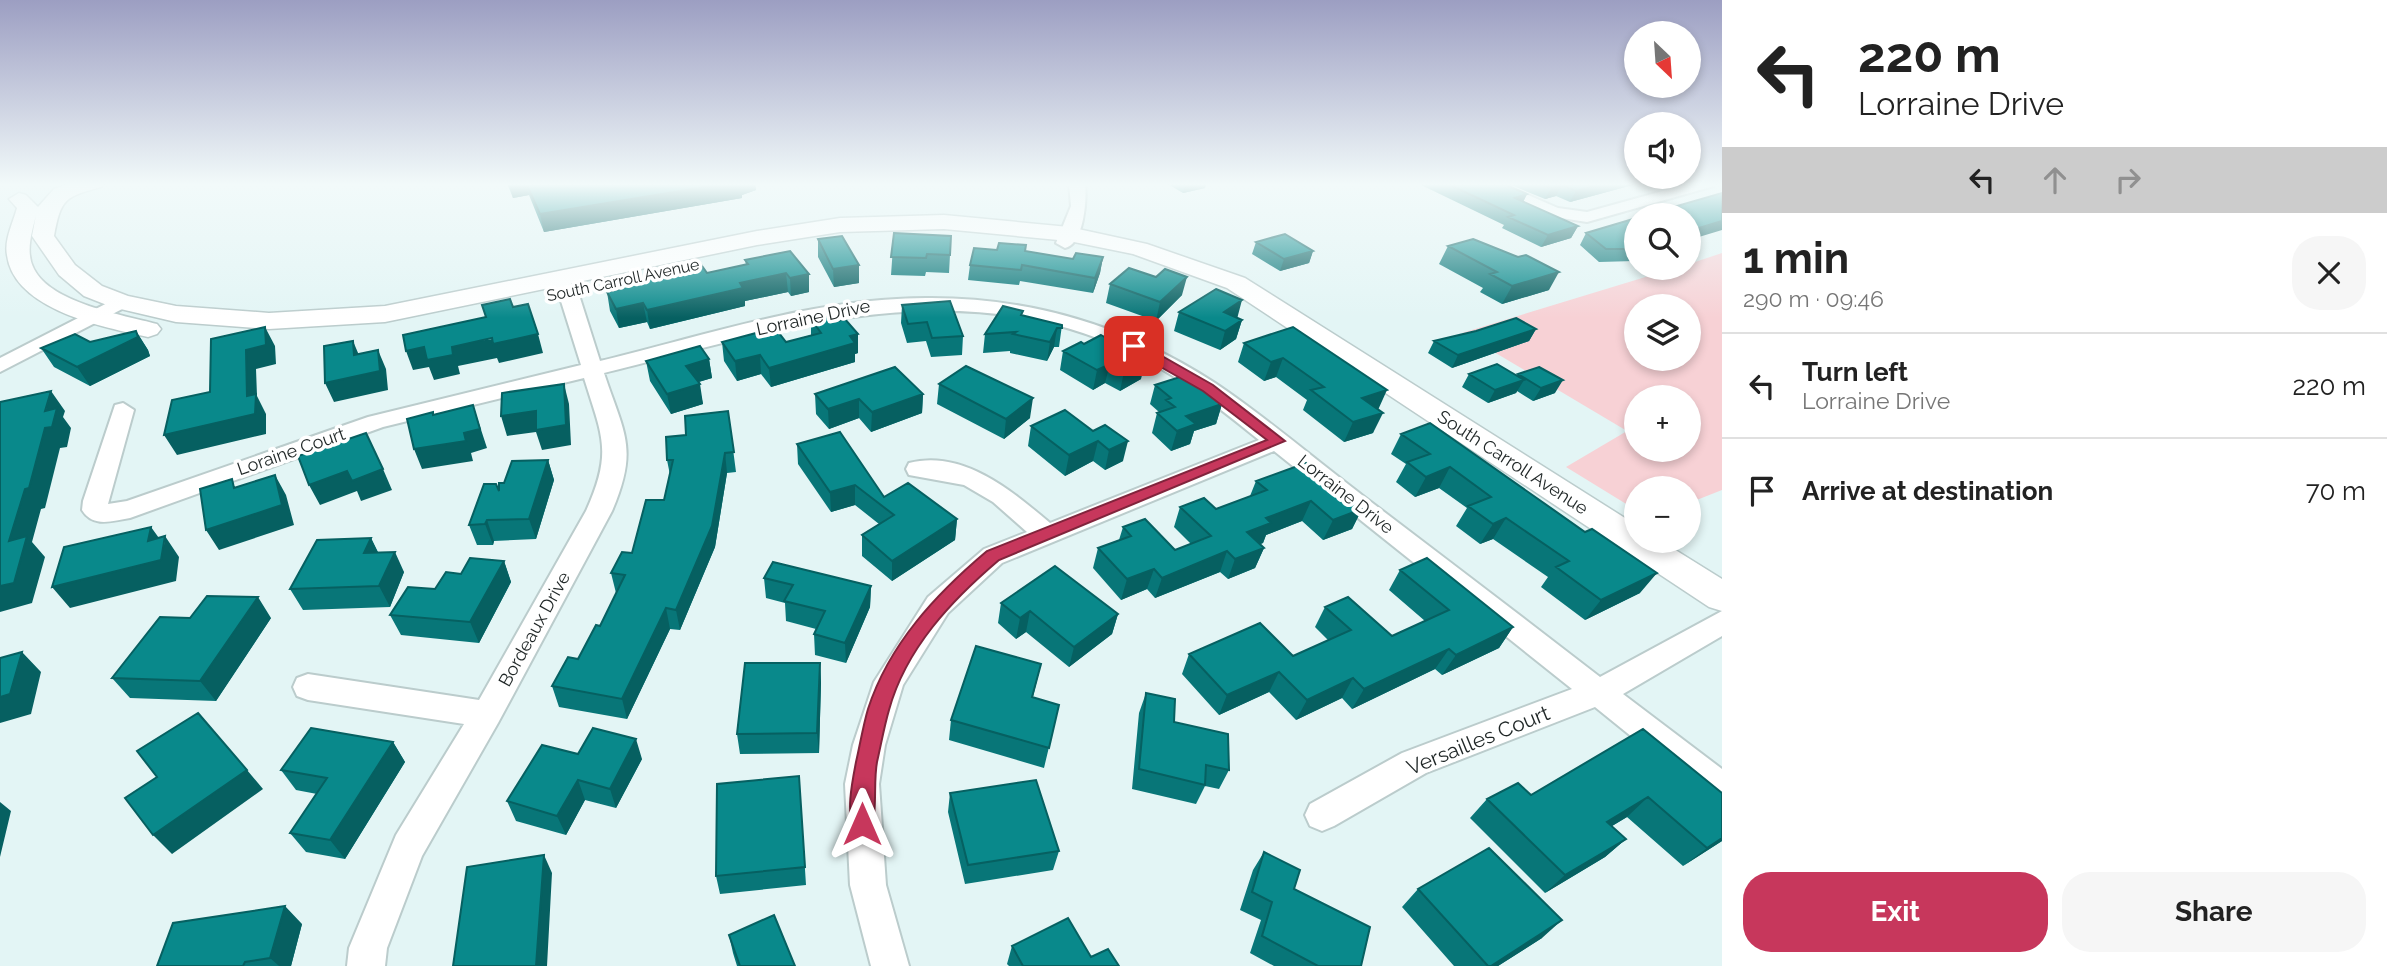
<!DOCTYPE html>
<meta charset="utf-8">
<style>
body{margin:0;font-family:Raleway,sans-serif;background:#f6f6f6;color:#222;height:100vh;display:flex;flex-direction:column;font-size:26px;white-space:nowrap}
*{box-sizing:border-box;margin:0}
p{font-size:23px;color:#767676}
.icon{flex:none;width:38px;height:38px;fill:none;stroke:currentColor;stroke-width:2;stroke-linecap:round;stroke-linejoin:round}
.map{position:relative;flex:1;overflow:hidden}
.sheet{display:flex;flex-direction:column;background:#fff;width:665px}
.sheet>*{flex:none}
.top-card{background:#fff;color:#222;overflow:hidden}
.needle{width:46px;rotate:155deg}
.fabs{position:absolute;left:1624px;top:21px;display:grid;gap:14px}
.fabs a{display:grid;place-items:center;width:77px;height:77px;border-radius:50%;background:#fff;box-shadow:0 4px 10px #0003;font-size:35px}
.pin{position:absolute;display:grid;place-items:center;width:60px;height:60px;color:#fff;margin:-30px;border-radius:14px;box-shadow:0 4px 10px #0006}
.me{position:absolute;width:77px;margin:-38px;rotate:0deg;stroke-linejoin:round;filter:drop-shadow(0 0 5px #0008)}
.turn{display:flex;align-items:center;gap:24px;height:147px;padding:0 21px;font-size:32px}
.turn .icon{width:91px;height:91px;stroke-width:2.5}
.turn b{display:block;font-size:49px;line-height:60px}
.lanes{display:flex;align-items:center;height:66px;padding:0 21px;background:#0003;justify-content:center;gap:35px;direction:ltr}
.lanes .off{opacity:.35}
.round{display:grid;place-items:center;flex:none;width:74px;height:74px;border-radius:28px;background:#f6f6f6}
.headline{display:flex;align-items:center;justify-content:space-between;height:119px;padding:0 21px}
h1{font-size:42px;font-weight:700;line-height:52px}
.action{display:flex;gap:14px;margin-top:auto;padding:14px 21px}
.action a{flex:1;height:80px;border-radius:28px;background:#c7375c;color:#fff;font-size:28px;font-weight:700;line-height:80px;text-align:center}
.action a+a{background:#f6f6f6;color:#222}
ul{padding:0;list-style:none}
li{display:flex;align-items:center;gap:21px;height:105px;padding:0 21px;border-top:2px solid #e0e0e0}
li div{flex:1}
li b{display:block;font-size:26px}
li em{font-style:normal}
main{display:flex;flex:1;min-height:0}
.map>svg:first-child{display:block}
</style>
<main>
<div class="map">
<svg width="1722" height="966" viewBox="0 0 1722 966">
<rect width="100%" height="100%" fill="#e3f5f5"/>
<path fill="#f7d1d5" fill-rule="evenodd" d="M1722,253V490L1689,503V488H1636V510L1566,467L1627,431L1462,333L1675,268H1689V264ZM1636,306H1689V359H1636ZM1636,397H1689V450H1636Z"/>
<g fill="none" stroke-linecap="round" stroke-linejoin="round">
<defs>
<path id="minor" d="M1069,183H1085C1087,199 1084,244 1065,248L1056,243L1071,206Z
M1480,183H1500L1558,208L1587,212L1692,183H1716L1714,186L1587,222L1548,216Z
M560,274L567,276L580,298L600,361C707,335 816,298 926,298C1029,297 1128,326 1215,383C1266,417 1313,458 1362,495C1442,556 1521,616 1600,677L1722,611V636L1623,694L1722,769V804L1710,800L1595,707L1426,773L1334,826L1322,831L1310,826L1305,815L1310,804L1402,753L1572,689L1274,451L1002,563L948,613L903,685L885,745L879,784L886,885L909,966H871L850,885L845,784L853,745L874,682L928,597L984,549L1027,532L993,502L964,485L909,475L906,469L909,463C963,449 1012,491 1050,523L1259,440C1216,405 1174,372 1123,349C953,270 774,331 604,373C624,434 639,448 612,511L498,723L422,856L387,948L385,966H347L349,948L396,835L464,724L308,700L297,696L293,687L297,678L308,674L479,700L586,511C613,452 602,436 584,378L383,427L130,518C112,521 93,528 82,510L83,501L115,405L123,403L134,410L108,504L127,501L368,417L581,365L560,298L551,280Z
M121,296L128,298L131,302L128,306L0,372V358Z"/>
<path id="major" d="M72,183H104L101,187C65,197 61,198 54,236L75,265L102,286L128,296L176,306L269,313L385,306L757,231L840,218L944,215L1069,227L1147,244L1245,278L1636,525V541H1661L1722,579V611L1709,607L1227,288L1133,254L1069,241L944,229L840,232L757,245L385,322L269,329L176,322L112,307L84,296L59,275L32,236L36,215C32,232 25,252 34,269C51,303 123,315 157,324L161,329L157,334L148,337C104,327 14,310 7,255C4,240 13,223 17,208L9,199L19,193L26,195L38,207L54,189Z"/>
</defs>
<use href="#minor" stroke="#bcc" stroke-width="4"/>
<use href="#major" stroke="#bcc" stroke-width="3"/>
<use href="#minor" fill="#fff" fill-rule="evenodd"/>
<use href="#major" fill="#fff" fill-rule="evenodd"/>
</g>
<path fill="#087678" d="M507,183H755L756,190L742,195V198L544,232L529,195L513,198Z
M1166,183H1206L1205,188L1183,193Z
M1417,183H1502L1527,194L1523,202L1578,226L1571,238L1541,247L1502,228L1504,225Z
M1506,183H1640L1570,202L1556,196L1545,199Z
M1636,218V257L1634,261L1599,262L1580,245L1586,233Z
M894,233L950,255L949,273L926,272L925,276L891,275Z
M818,239L859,283L834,287L818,257Z
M1256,242L1313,251L1309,263L1280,271L1252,254Z
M1448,246L1549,290L1502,304L1480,292L1483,288L1439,264Z
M997,250L1025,251L1073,259L1103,257L1100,273L1093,293L1020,281L1019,285L968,280L970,265Z
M790,251L809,292L791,296L788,292L745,301V306L650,329L647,322L619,328L610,311L607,292L622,289L621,284L674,272L673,268L707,273L746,265L745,260Z
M1156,277L1182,295L1156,321L1106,303L1110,284Z
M902,305L963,336L962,355L931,357L926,341L907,343L901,323Z
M1179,312L1237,318L1242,320L1236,339L1220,350L1174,331Z
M1023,316L1062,325L1059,347H1054L1047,361L1010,353V351L983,353L985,334Z
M811,319L858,353L855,354V362L771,387L761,374L737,381L724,361L722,342H786L811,335Z
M1293,327L1378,410L1373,433L1344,442L1303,410L1307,400L1276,377L1264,381L1238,362L1244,343Z
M1536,329L1529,341L1452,368L1428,353L1434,341Z
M136,331L148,350L150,356L90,386L54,367L41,348L90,342Z
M1081,342L1141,379L1120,391L1105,383L1093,390L1060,370L1063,351Z
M709,359L712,378L698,382L703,404L671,414L650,381L646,361Z
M1469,374L1517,376L1518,374L1555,393L1533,401L1517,391L1516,393L1488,403L1462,387Z
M939,384L1030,418L1004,439L937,404Z
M1155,385L1222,404L1216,424L1194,431L1190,444L1171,451L1152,433L1157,413L1159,412L1150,404Z
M815,394H923L922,413L871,432L859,418L829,429L816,414Z
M1065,410L1123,461L1105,470L1093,461L1065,476L1028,446L1031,426Z
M728,411L736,472L727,473L715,547L680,630L670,629L627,719L559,707L552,686L578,659L600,626L616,593L611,573L632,553L664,500L670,475L667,460L686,435Z
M1401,434L1640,593L1585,620L1541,587L1548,577L1493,539L1480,544L1456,526L1467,508L1439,488L1415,497L1396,482L1406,464L1391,454Z
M797,444L884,497L957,519L955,540L892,581L862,556V535L879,524L855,505L831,512L798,464Z
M548,460L554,480L536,539L494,541L493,545H477L469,525L504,483Z
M1256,481L1362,509L1352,529L1323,540L1302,521L1266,535L1263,543L1260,544L1264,548L1255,568L1228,579L1220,572L1155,598L1147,589L1121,600L1093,568L1098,548L1119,540L1123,527L1175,550L1191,544L1174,527L1180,507L1216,509L1250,496Z
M371,538L378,552L404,572L390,607L303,610L290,589Z
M504,561L511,582L479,643L401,635L390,615L461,574Z
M1400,570L1513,627L1499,648L1442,675L1435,669L1352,709L1342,698L1296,720L1269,692L1219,715L1182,674L1189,654L1293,656L1328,640L1315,627L1325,607L1392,636L1425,621L1389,590Z
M764,578L871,586L870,607L846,663L815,655L814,634L816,629L786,621L785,603L766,598Z
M1001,603L1118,614L1112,634L1069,667L1026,632L1016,639L998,623Z
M190,618H271L216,701L130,698L112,678Z
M820,663L821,683L819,753L740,754L737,734Z
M1041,664L1033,697L1059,705L1044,768L949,740L951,720Z
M1146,693L1174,722L1229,770L1219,789L1205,786L1196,804L1132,789L1139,713Z
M1643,729L1722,841L1683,866L1627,817L1612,826L1626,839L1605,857L1545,893L1470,818L1487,799L1531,795Z
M393,742L405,762L345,859L306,852L290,833L317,794L296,790L281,770Z
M578,754L642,759L616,808L585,800L566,835L516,821L507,801Z
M799,776L806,885L720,894L716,876Z
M950,793L1059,851L1053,870L965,884L948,812Z
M1264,852L1294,889L1361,966H1274L1250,953L1261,920L1240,910L1253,870Z
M1418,889L1542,938L1498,966H1454L1402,907Z
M302,924L291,966H157Z
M729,935L795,966H737L733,953Z
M1012,946L1091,957L1119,966H1009L1007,964Z"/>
<path fill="#066061" d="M509,183H526L529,195L513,198Z
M729,183H755L756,190L742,195V198L544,232L540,214Z
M1186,183H1206L1205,188L1183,193Z
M1606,183H1640L1570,202L1576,191Z
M1562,185L1556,196L1545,199L1551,188Z
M1527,194L1521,206L1515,198Z
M1722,221V230L1689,240V231Z
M1578,226L1571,238L1541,247L1548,235Z
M1313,251L1309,263L1280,271L1284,259Z
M1103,257L1100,273L1093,293L1095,278Z
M859,265V283L834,287L833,269Z
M1559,272L1549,290L1502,304L1512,286Z
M786,273L788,292L745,301V306L650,329L647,310L740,283Z
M809,274V292L791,296L790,278Z
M1187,277L1182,295L1156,321L1160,302Z
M1242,300L1237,319L1224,312Z
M643,303L647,322L619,328L616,309Z
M1242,320L1236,339L1220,350L1225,331Z
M265,327L275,346L276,364L256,369L257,396L266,414V434L177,455L164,435L247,396L246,350Z
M1057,328L1054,347L1047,361L1050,342Z
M1536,329L1529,341L1452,368L1458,355Z
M136,331L148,350L150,356L90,386L77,367Z
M538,334L543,353L499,363L497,358L458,366L460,374L434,380L429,367L413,370L406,351L424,347Z
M858,334V353L855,354V362L771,387L769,368L850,336Z
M353,341L361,360L354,355Z
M378,350L386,369L388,390L334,402L325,383Z
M760,355L761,374L737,381L735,361Z
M1283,358L1276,377L1264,381L1271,362Z
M709,359L712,378L689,385L686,366Z
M1146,360L1141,379L1120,391L1124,372Z
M1110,364L1105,383L1093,390L1097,370Z
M1524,380L1516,393L1488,403L1495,390Z
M1563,380L1555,393L1533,401L1541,388Z
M564,384L569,404L571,445L542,450L536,432L507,436L501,416Z
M700,384L703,404L671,414L667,394Z
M1387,390L1378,410L1362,398Z
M51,391L65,411L63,417L71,428L67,447L60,448L45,508L41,509L32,542L45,557L32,603L0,612V586L9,541Z
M923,394L922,413L871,432L872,412Z
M1033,398L1030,418L1004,439L1006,419Z
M859,399V418L829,429L828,409Z
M1222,404L1216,424L1194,431L1190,444L1171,451L1177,431L1186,416Z
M473,405L487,448L471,453L473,461L422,469L414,449L464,433Z
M1383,413L1373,433L1344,442L1353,422Z
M1098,441L1093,461L1065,476L1069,455Z
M1128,441L1123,461L1105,470L1109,450Z
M725,453L727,473L715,547L680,630L676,610Z
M548,460L554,480L536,539L529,519Z
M1450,467L1439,488L1415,497L1426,477Z
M383,469L392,490L361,501L357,491L320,505L309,485L347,471Z
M275,475L286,495L294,525L219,550L206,530Z
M855,485V505L831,512L830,492Z
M1311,501L1302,521L1266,535L1263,543L1239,553L1247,532L1266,518Z
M1362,509L1352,529L1323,540L1333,520Z
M1506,518L1493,539L1480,544L1493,524Z
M957,519L955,540L892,581V561Z
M487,520L494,541L493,545L485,524Z
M151,527L164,545L165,536L179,557L176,581L70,608L52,587L148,541Z
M371,538L381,559L364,553Z
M1264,548L1255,568L1228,579L1235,559Z
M1227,551L1220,572L1155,598L1162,578Z
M395,552L404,572L390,607L379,586Z
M504,561L511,582L479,643L470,622Z
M1154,569L1147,589L1121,600L1127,579Z
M1657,573L1640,593L1585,620L1601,600Z
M871,586L870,607L846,663L845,643Z
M258,597L271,618L216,701L200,681Z
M666,608L670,629L627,719L622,699Z
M1030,611L1026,632L1016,639L1020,618Z
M1118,614L1112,634L1069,667L1074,647Z
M1513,627L1499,648L1442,675L1456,655Z
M1449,649L1435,669L1352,709L1364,689Z
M22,652L41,672L31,714L0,723V697Z
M820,663L821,683L819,753L817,733Z
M1279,672L1269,692L1219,715L1227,695Z
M1353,678L1342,698L1296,720L1307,700Z
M636,739L642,759L616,808L610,789Z
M393,742L405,762L345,859L330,840Z
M247,770L263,789L172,854L153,835Z
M578,780L585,800L566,835L557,816Z
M1648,797L1627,817L1587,841L1607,822Z
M0,802L11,811L0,857Z
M1722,838V841L1683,866L1707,848Z
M1626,839L1605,857L1545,893L1565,875Z
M544,855L552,873L547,966H536Z
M285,906L302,924L291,966H279L270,958Z
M1562,920L1542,938L1498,966H1491Z"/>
<path fill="#09898b" stroke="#066061" stroke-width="2" d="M526,183H729L540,214Z
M1446,183H1502L1527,194L1515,198L1578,226L1548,235L1508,217L1514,215Z
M1538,183H1606L1576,191L1562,185L1551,188Z
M1722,193V221L1689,231V215H1646Z
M1636,218V249H1606L1586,233Z
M894,233L951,236L950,255L927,254L926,258L891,257Z
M1285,234L1313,251L1284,259L1256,242Z
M842,236L859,265L833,269L818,239Z
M1473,239L1518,257L1526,255L1559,272L1512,286L1490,274L1497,272L1448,246Z
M999,243L1026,245L1025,251L1073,259L1076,253L1103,257L1095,278L1022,265L1021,270L970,265L974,248L997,250Z
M790,251L809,274L790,278L786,273L740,283L743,288L647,310L643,303L616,309L607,292L624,288L621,284L675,272L673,268L700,263L707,273L748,264L745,260Z
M1129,268L1156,277L1165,269L1187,277L1160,302L1110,284Z
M1216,289L1242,300L1224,312L1242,320L1225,331L1179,312Z
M510,299L513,307L528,304L538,334L493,344L492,338L452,347L453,355L427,360L424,347L406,351L403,335L486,317L482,305Z
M950,301L963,336L932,338L927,322L908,324L902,305Z
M1003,306L1023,311L1021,315L1062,325V328H1057L1050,342L1013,334L1016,332L985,334Z
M828,315L833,322L845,319L858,334L850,336L855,343L769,368L760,355L735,361L722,342L775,328L786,342L821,333L811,319Z
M1516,318L1536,329L1458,355L1434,341L1476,331Z
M265,327L266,345L246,350L247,396L256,394L255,414L164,435L172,400L210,392L211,339Z
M1293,327L1387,390L1362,398L1383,413L1353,422L1311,390L1324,387L1283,358L1271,362L1244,343Z
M136,331L138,337L77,367L41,348L75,334L90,342Z
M1101,335L1146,360L1124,372L1110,364L1097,370L1063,351L1081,342L1084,344Z
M353,341L354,355L378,350L380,371L325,383L324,346Z
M700,346L709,359L686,366L700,384L667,394L646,361Z
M1497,364L1524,380L1495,390L1469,374Z
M966,366L1033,398L1006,419L939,384Z
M895,367L923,394L872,412L859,399L828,409L815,394Z
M1539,367L1563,380L1541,388L1518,374Z
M1186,375L1222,404L1186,416L1196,424L1177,431L1157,413L1175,407L1166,400L1171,398L1155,385Z
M564,384L566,425L536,430V411L501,416L502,393Z
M51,391L45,411L57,408L52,427L45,428L29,488L25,489L9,541L27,536L14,583L0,586V402Z
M473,405L480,429L464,433L466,441L414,449L407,419L433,412V415Z
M1065,410L1093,431L1105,425L1128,441L1109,450L1098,441L1069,455L1031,426Z
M728,411L734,452L725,453L712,526L676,610L666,608L622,699L552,686L568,657L578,659L596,625L600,626L625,575L611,573L622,552L632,553L646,500H664L673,460H667L666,437L686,435L685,416Z
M1430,423L1585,532L1592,529L1657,573L1601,600L1556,567L1569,561L1506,518L1493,524L1468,506L1491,497L1450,467L1426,477L1407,462L1430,454L1401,434Z
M840,432L884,497L908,483L957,519L892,561L862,535L894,515L855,485L830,492L797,444Z
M366,433L383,469L352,481L347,471L309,485L298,456Z
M548,460L529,519L487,520L485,524L469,525L484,484H496L499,491V483H504L512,461Z
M1306,463L1362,509L1333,520L1311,501L1266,518L1271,523L1247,532L1264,548L1235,559L1227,551L1162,578L1154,569L1127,579L1098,548L1131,536L1123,527L1145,519L1175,550L1211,536L1180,507L1204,498L1216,509L1267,490L1256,481Z
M275,475L282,505L206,530L200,489L232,479L234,488Z
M151,527L148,541L165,536L161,560L52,587L64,547Z
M371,538L364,553L395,552L379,586L290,589L317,540Z
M470,558L504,561L470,622L390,615L408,587L435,589L446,572L461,574Z
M1427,558L1513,627L1456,655L1449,649L1364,689L1353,678L1307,700L1279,672L1227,695L1189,654L1260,623L1293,656L1351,630L1325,607L1348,597L1392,636L1449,610L1400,570Z
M773,562L871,586L845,643L814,634L825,611L784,601L793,585L764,578Z
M1055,566L1118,614L1074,647L1030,611L1020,618L1001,603Z
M207,596L258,597L200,681L112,678L160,617L190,618Z
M976,646L1041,664L1032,697L1059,705L1049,748L951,720Z
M22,652L10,694L0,697V658Z
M745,663H820L817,733L737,734Z
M1146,693L1175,699L1174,722L1228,734L1229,770L1206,765L1205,785L1139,769Z
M198,713L247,770L153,835L125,798L157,777L137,751Z
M311,728L393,742L330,840L290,833L327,778L281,770Z
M593,728L636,739L610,789L578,780L557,816L507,801L542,745L578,754Z
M1643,729L1722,793V838L1707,848L1648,797L1607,822L1626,839L1565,875L1487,799L1518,783L1531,795Z
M799,776L805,867L716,876L717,784Z
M1036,780L1059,851L968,865L950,793Z
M1489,848L1562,920L1491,966H1488L1418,889Z
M1264,852L1300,870L1294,889L1370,927L1361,966H1318L1262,936L1272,902L1252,892Z
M544,855L536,966H453L467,867Z
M285,906L270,958L245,962L243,966H157L173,923Z
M774,915L795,966H740L729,935Z
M1068,918L1091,957L1108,949L1119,966H1023L1012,946Z"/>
<linearGradient id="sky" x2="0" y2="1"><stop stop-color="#9c9ec2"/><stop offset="0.58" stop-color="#f2fafa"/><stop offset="1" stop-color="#f2fafa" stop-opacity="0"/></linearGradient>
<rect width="1722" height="318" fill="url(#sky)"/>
<path fill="#c7375c" stroke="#81243c" stroke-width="2" d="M1129,343H1139L1213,385L1285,441L999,560C952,600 906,648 889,710C884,727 881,745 877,762C873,783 878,814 870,831L862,834L854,831C846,811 852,783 856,762C860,745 863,726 868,709C889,644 936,594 987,551L1267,440L1203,391L1129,349Z"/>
<g text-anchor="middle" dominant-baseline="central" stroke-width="7" stroke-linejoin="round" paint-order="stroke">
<g font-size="16" fill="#1f2626" stroke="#fff">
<text transform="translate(623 280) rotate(-12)">South Carroll Avenue</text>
</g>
<g font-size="18" fill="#1f2626" stroke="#fff">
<text transform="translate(813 317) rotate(-12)">Lorraine Drive</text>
<text transform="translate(291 451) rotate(-19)">Loraine Court</text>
<text transform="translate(1513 462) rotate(33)">South Carroll Avenue</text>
<text transform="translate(1346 494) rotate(38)">Lorraine Drive</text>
<text transform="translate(534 629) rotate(-61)">Bordeaux Drive</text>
</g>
<g font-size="21" fill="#1f2626" stroke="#fff">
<text transform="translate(1478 740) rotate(-22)">Versailles Court</text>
</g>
</g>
</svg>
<div class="fabs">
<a><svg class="needle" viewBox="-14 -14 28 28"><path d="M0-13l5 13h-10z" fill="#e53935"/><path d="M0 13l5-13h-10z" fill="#767676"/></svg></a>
<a><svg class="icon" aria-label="sound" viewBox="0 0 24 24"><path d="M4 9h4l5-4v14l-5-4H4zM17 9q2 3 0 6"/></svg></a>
<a><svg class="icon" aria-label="search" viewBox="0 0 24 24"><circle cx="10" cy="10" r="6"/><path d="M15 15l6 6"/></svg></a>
<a><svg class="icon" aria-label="layers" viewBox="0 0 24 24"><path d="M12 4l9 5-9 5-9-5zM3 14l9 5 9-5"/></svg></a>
<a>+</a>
<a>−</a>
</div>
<div class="pin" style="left:1134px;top:346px;background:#d93025"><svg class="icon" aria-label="arrive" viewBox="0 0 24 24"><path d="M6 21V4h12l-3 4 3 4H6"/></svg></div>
<svg class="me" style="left:862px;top:824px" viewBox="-20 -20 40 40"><path d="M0-17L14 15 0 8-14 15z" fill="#c7375c" stroke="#fff" stroke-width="4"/></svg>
</div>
<section class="sheet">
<div class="top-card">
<div class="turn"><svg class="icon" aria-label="left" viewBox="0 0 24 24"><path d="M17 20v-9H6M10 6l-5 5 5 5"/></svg><div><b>220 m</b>Lorraine Drive</div></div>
<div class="lanes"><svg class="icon" aria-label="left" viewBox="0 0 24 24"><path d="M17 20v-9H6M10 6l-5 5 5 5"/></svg><svg class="icon off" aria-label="ahead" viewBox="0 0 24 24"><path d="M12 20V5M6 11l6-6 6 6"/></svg><svg class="icon off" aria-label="right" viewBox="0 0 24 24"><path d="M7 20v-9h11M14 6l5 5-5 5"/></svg></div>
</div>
<div class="headline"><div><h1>1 min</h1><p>290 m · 09:46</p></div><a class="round"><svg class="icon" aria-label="close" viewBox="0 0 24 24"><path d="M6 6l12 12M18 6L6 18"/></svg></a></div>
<ul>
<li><svg class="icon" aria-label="left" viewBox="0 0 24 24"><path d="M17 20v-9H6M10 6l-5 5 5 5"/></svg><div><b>Turn left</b><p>Lorraine Drive</p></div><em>220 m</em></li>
<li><svg class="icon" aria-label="arrive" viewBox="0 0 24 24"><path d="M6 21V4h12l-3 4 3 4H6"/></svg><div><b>Arrive at destination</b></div><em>70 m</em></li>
</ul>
<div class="action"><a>Exit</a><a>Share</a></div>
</section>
</main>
